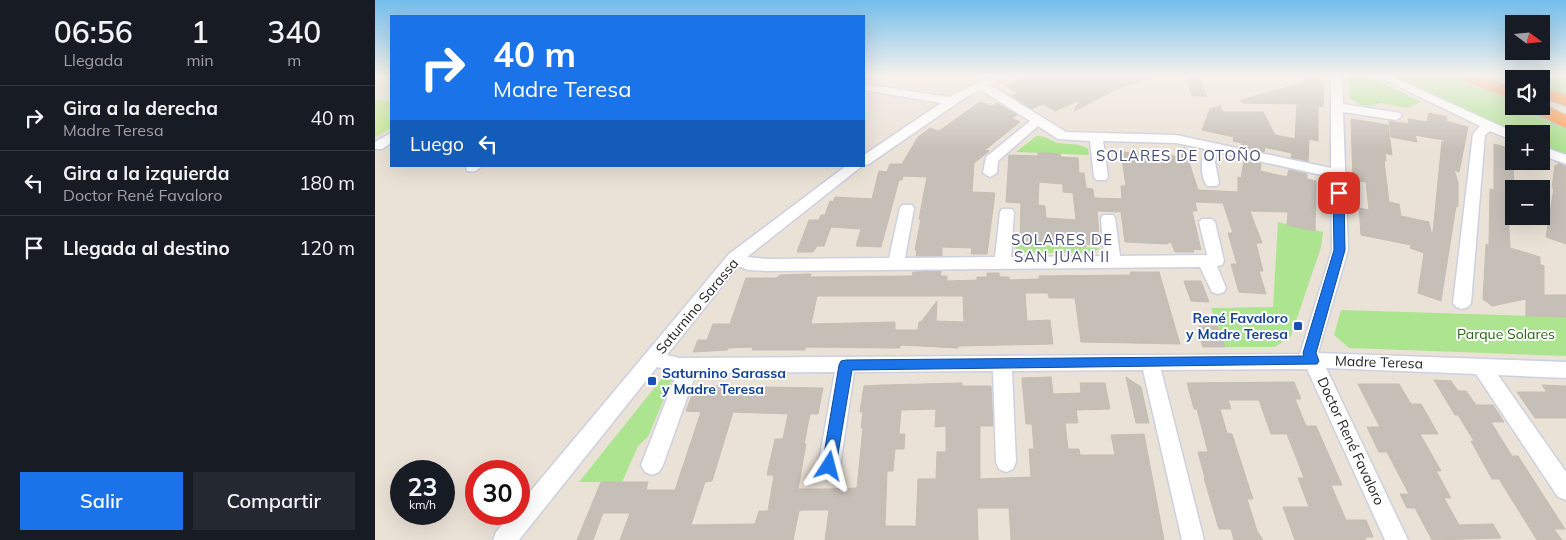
<!DOCTYPE html>
<html lang="es">
<meta charset="utf-8">
<style>
body{margin:0;font-family:Mulish,sans-serif;background:#242831;color:#f1f3f6;height:100vh;display:flex;flex-direction:column;font-size:19px;white-space:nowrap}
*{box-sizing:border-box;margin:0}
p{font-size:16px;color:#9ea1a6}
.icon{flex:none;width:28px;height:28px;fill:none;stroke:currentColor;stroke-width:2;stroke-linecap:round;stroke-linejoin:round}
.map{position:relative;flex:1;overflow:hidden}
.panel{display:flex;flex-direction:column;background:#171b24;width:375px}
.panel>*{flex:none}
.guide{position:absolute;left:15px;top:15px;width:475px;height:152px;border-radius:0px;box-shadow:0 5px 20px #0002;background:#1a73e8;color:#fff;overflow:hidden}
.needle{width:32px;rotate:106deg}
.tools{position:absolute;left:1130px;top:15px;display:grid;gap:10px}
.tools a{display:grid;place-items:center;width:45px;height:45px;border-radius:0px;background:#171b24;box-shadow:0 5px 20px #0002;font-size:25px}
.speed{position:absolute;left:15px;top:460px;display:flex;gap:10px;font-size:25px;font-weight:700;text-align:center}
.speed>*{display:grid;place-content:center;width:65px;height:65px;border-radius:50%;background:#171b24;box-shadow:0 5px 20px #0002;line-height:1}
.speed small{font-size:12px;font-weight:400}
.speed .limit{border:8px solid #d22;background:#fff;color:#111}
.pin{position:absolute;display:grid;place-items:center;width:42px;height:42px;color:#fff;margin:-21px;border-radius:10px;box-shadow:0 2px 8px #0006}
.me{position:absolute;width:55px;margin:-28px;rotate:9deg;stroke-linejoin:round;filter:drop-shadow(0 0 4px #0008)}
.turn{display:flex;align-items:center;gap:18px;height:105px;padding:0 20px;font-size:22px}
.turn .icon{width:65px;height:65px;stroke-width:2.5}
.turn b{display:block;font-size:35px;line-height:42px}
.then{display:flex;align-items:center;height:48px;padding:0 20px;background:#0003;gap:10px;font-size:19px}
.eta{display:flex;justify-content:space-evenly;align-items:center;height:85px;text-align:center}
.eta b{font-size:30px;font-weight:600;line-height:35px}
.action{display:flex;gap:10px;margin-top:auto;padding:10px 20px}
.action a{flex:1;height:58px;border-radius:0px;background:#1a73e8;color:#fff;font-size:20px;font-weight:600;line-height:58px;text-align:center}
.action a+a{background:#242831;color:#f1f3f6}
ul{padding:0;list-style:none}
li{display:flex;align-items:center;gap:15px;height:65px;padding:0 20px;border-top:1px solid #363941}
li div{flex:1}
li b{display:block;font-size:19px}
li em{font-style:normal}
main{display:flex;flex:1;min-height:0}
.map>svg:first-child{display:block}
</style>
<main>
<section class="panel">
<div class="eta">
<div><b>06:56</b><p>Llegada</p></div>
<div><b>1</b><p>min</p></div>
<div><b>340</b><p>m</p></div>
</div>
<ul>
<li><svg class="icon" aria-label="right" viewBox="0 0 24 24"><path d="M7 20v-9h11M14 6l5 5-5 5"/></svg><div><b>Gira a la derecha</b><p>Madre Teresa</p></div><em>40 m</em></li>
<li><svg class="icon" aria-label="left" viewBox="0 0 24 24"><path d="M17 20v-9H6M10 6l-5 5 5 5"/></svg><div><b>Gira a la izquierda</b><p>Doctor René Favaloro</p></div><em>180 m</em></li>
<li><svg class="icon" aria-label="arrive" viewBox="0 0 24 24"><path d="M6 21V4h12l-3 4 3 4H6"/></svg><div><b>Llegada al destino</b></div><em>120 m</em></li>
</ul>
<div class="action"><a>Salir</a><a>Compartir</a></div>
</section>
<div class="map">
<svg width="1191" height="540" viewBox="0 0 1191 540">
<rect width="100%" height="100%" fill="#ebe2d7"/>
<path fill="#ade490" d="M974,76H993L1046,102L1032,108L1006,103L995,106L986,105L975,98Z
M1018,76H1080L1139,102V106H1147L1191,127V155L1166,144V134H1143Z
M1136,76H1191V97L1166,87V79H1144Z
M661,136C674,136 674,141 684,143C695,145 703,142 713,149L714,155L641,152Z
M903,222L948,232L946,247L916,336L900,347H850L836,308L898,307Z
M640,244L725,248L718,253H649L640,248Z
M966,310L1191,317V356L974,348L959,335Z
M288,377L297,380L273,437L263,446L247,482H204Z"/>
<path fill="#c4ec8b" d="M0,99L16,101V128L0,137Z"/>
<path fill="#c5bfb7" stroke="#c5beb1" fill-rule="evenodd" d="M655,76H779V77L742,89L699,111L705,100L680,111L668,104L657,109L636,96L643,93L631,85Z
M811,76H823L832,96H817Z
M929,76L944,78V83L949,84L948,107L943,106V141L934,139L933,161L916,158L917,153L893,148L890,147L889,152L872,148V146L866,145L867,143L858,141L859,137L827,130L835,109L845,106L848,112H888L900,135L920,139L922,104L867,103L866,100L930,82Z
M605,102L617,106L622,103L642,115L636,118L645,122L610,150L614,151L599,163L597,192L620,193L612,254H596L597,248L567,247V256H541L542,250H540L546,219H544L552,177L528,176L527,180H524L506,247L481,246L486,229L456,227L449,246H442L438,252H422L434,220H444L446,215H450L455,201L458,202L460,197L497,199L504,171L512,172L515,164H527L543,137L555,128L564,131Z
M1054,113L1072,117L1071,121L1093,127L1084,172L1079,170L1083,182V207L1081,206L1066,301L1043,293L1049,253L1035,248L1036,245L986,235L984,208L994,210L991,182L978,180L976,119L1013,125L1017,155L1010,153L1011,161H1009L1014,202L1024,204L1026,216L1054,222L1056,232H1058L1067,141L1069,144V140L1040,135L1042,142L1016,137L1014,121L1034,124L1033,119L1052,122Z
M1119,144L1137,149L1139,185H1137L1136,212L1133,211L1135,248L1165,257V264L1169,266V295H1191V317L1151,316V299L1117,306L1108,299L1111,244L1114,245L1115,189L1119,190Z
M809,147L823,190L863,192V177L866,178L869,160L886,164L885,171L912,177L914,170L932,174V179L941,181L940,231L912,225L913,212L875,211L887,243H881L888,271H884L891,294L864,292L856,264H862L853,233H858L848,203L820,202L822,211H817L826,250L818,249L819,252H800L796,242L791,244L750,242L746,212L722,211L725,245L710,244L711,247H696V241L671,240V246L645,244L646,203L631,202L634,155L663,156V153H672L685,154L686,157L703,158L704,173H709L711,188L718,189L719,198L747,199L746,186H751L746,152L800,156L803,167ZM664,182L688,184V192L698,193L701,220L671,218L670,206L663,205Z
M1183,163L1191,166V244L1171,237L1179,188H1177L1180,165L1183,166Z
M566,271L565,276H572V281L602,280V277H612V273H624L625,277H634V280L664,279V276L756,275L755,272H784L805,344L706,342L700,298H674L673,293H650L652,321L675,320L678,344L583,346V348L525,345V348L431,347L430,350H377L378,347L353,348L352,350L318,352L323,340H332L338,324H355L371,278H401L405,275L431,274H436L435,277L537,276L538,272ZM442,296H588L589,322L561,321L562,301L546,322H544L543,330H520V322L436,324Z
M809,281H826L834,302L816,301Z
M824,326H842L850,347H828L823,333L826,332Z
M676,377L678,394L706,393L705,383H730L735,409L701,410L703,423H690L693,449H704L705,455H740L736,435L769,434L789,540H636L634,508H602L603,540H450L454,510H429L424,511L418,540H245L255,513H228L218,540H202L226,482H273L271,490H300L326,412L311,411L319,390H327L328,386L448,388L443,414H435L429,444H431L423,489H453L482,488L488,428H486L488,412H485L489,386L508,385L587,383V386H616L618,426H605V479L656,477L654,449H659L657,424H651L647,378ZM561,409L560,427L571,426V452H562L561,479H543L541,526H510L512,471H518L520,449H529L530,434H524L526,410ZM358,412L413,414L408,439H400L392,475H399L393,511H384L380,524L316,525L330,482L337,481Z
M751,377L766,387L774,423H761Z
M1059,380L1076,381L1083,391H1091L1101,405H1118L1129,422H1116L1137,456H1143L1190,529H1179L1187,540H1162L1124,479H1117L1096,441H1099L1083,415H1080Z
M919,382L926,399H920L931,426H941L967,485H956L971,520H991L998,537H990L991,540H920L908,507H934L923,478H929L912,434H896L884,400H853L856,409H845L852,433L857,434L871,478L878,499H872L882,531L888,540H859L856,529H844L829,478H830L823,452H833L822,409H819L812,383Z
M983,384H1024L1036,404H1046L1063,434H1045L1066,471H1061L1076,498H1069L1084,525L1118,524L1126,538L1057,540L1040,508H1032L1025,494H1034L1012,452H1004L992,427H1005Z
M1167,385L1191,386V418H1160L1142,392H1172Z"/>
<g fill="none" stroke-linecap="round" stroke-linejoin="round">
<defs>
<path id="minor" d="M617,76H632L615,85L691,132L801,135L956,168V76H967L968,104L1025,113L1027,116L1021,120L968,112L973,250L943,353L1191,362V378L1123,375L1191,472V500L1183,497L1101,374L951,368L1033,540H1010L932,369L786,370L829,540H807L768,370L637,371L641,462L638,469L631,472L624,469L621,462L618,371L479,372L465,466L461,473L454,476L447,473L443,466L460,372L321,373L288,465L284,472L277,475L270,472L266,465L302,373L282,367L144,540H118L121,532L136,514H144V505L354,254L471,166H487L372,257L392,259L514,258L525,208L527,205H537L539,208L530,258L620,257L625,212L627,209H637L639,212L636,257L729,256L726,218L728,215H738L740,218L745,256L832,255L824,222L827,219H837L840,222L849,261L847,265L842,266L851,288L849,292L843,294L837,292L825,267L392,271L373,270L363,266L292,355L305,358L925,354L957,250L956,177L842,152L840,162L844,183L842,186H832C825,175 826,161 830,149L801,143L728,141L733,177L731,180H721L719,177L715,141L683,139L663,126L623,161L622,173L615,177L608,173L611,157L655,121L606,90L591,97L494,164L489,165V155L566,103L489,90V84L574,97Z
M1002,76H1016L1143,134H1139V141L1115,131L1110,135L1096,303L1093,307L1087,309L1081,307L1078,303L1098,134L1105,126Z
M16,133V143L7,149H0V142Z
M1166,146L1191,155V164L1166,155Z
M91,166H106C102,172 98,172 92,171Z"/>
<path id="highway" d="M1085,76H1107L1139,89V100L1087,80Z
M1166,86L1191,95V106L1166,97Z
M1166,103L1191,115V128L1152,110L1149,106H1166Z"/>
</defs>
<use href="#minor" stroke="#ccd0e1" stroke-width="3"/>
<use href="#highway" stroke="#c7c7c7" stroke-width="2"/>
<use href="#minor" fill="#fff" fill-rule="evenodd"/>
<use href="#highway" fill="#ff9a4e" fill-rule="evenodd"/>
</g>
<linearGradient id="sky" x2="0" y2="1"><stop stop-color="#73beec"/><stop offset="0.5" stop-color="#f6f2ed"/><stop offset="1" stop-color="#f6f2ed" stop-opacity="0"/></linearGradient>
<rect width="1191" height="151" fill="url(#sky)"/>
<path fill="#1a73e8" stroke="#114b97" d="M964,190L969,193L970,250L941,353L944,361L942,364L477,370L461,466L459,471L454,473L449,471L447,466L464,365L466,361L471,360L929,356L928,353L959,250L958,193Z"/>
<g fill="#1a4fb4" stroke="#fff" stroke-width="2">
<rect x="918" y="321" width="10" height="10" rx="2.5"/>
<rect x="272" y="376" width="10" height="10" rx="2.5"/>
</g>
<g text-anchor="middle" dominant-baseline="central" stroke-width="4" stroke-linejoin="round" paint-order="stroke">
<g font-size="14" fill="#272727" stroke="#fff">
<text transform="translate(322 306) rotate(-50)">Saturnino Sarassa</text>
<text transform="translate(1004 362) rotate(2)">Madre Teresa</text>
<text transform="translate(976 441) rotate(65)">Doctor René Favaloro</text>
</g>
<g font-size="14" font-weight="bold" fill="#164399" stroke="#fff" text-anchor="end">
<text x="913" y="318">René Favaloro<tspan x="913" dy="16">y Madre Teresa</tspan></text>
<text x="287" y="373" text-anchor="start">Saturnino Sarassa<tspan x="287" dy="16">y Madre Teresa</tspan></text>
</g>
<g font-size="14" fill="#276516" stroke="#fff">
<text x="1131" y="334">Parque Solares</text>
</g>
<g font-size="15" letter-spacing="1" fill="#464f78" stroke="#fff">
<text x="804" y="155">SOLARES DE OTOÑO</text>
<text x="687" y="239">SOLARES DE<tspan x="687" dy="17">SAN JUAN II</tspan></text>
</g>
</g>
</svg>
<div class="tools">
<a><svg class="needle" viewBox="-14 -14 28 28"><path d="M0-13l5 13h-10z" fill="#e53935"/><path d="M0 13l5-13h-10z" fill="#9ea1a6"/></svg></a>
<a><svg class="icon" aria-label="sound" viewBox="0 0 24 24"><path d="M4 9h4l5-4v14l-5-4H4zM17 9q2 3 0 6"/></svg></a>
<a>+</a>
<a>−</a>
</div>
<div class="speed"><div>23<small>km/h</small></div><div class="limit">30</div></div>
<div class="pin" style="left:964px;top:193px;background:#d93025"><svg class="icon" aria-label="arrive" viewBox="0 0 24 24"><path d="M6 21V4h12l-3 4 3 4H6"/></svg></div>
<svg class="me" style="left:454px;top:466px" viewBox="-20 -20 40 40"><path d="M0-17L14 15 0 8-14 15z" fill="#1a73e8" stroke="#fff" stroke-width="4"/></svg>
<div class="guide">
<div class="turn"><svg class="icon" aria-label="right" viewBox="0 0 24 24"><path d="M7 20v-9h11M14 6l5 5-5 5"/></svg><div><b>40 m</b>Madre Teresa</div></div>
<div class="then">Luego<svg class="icon" aria-label="left" viewBox="0 0 24 24"><path d="M17 20v-9H6M10 6l-5 5 5 5"/></svg></div>
</div>
</div>
</main>
